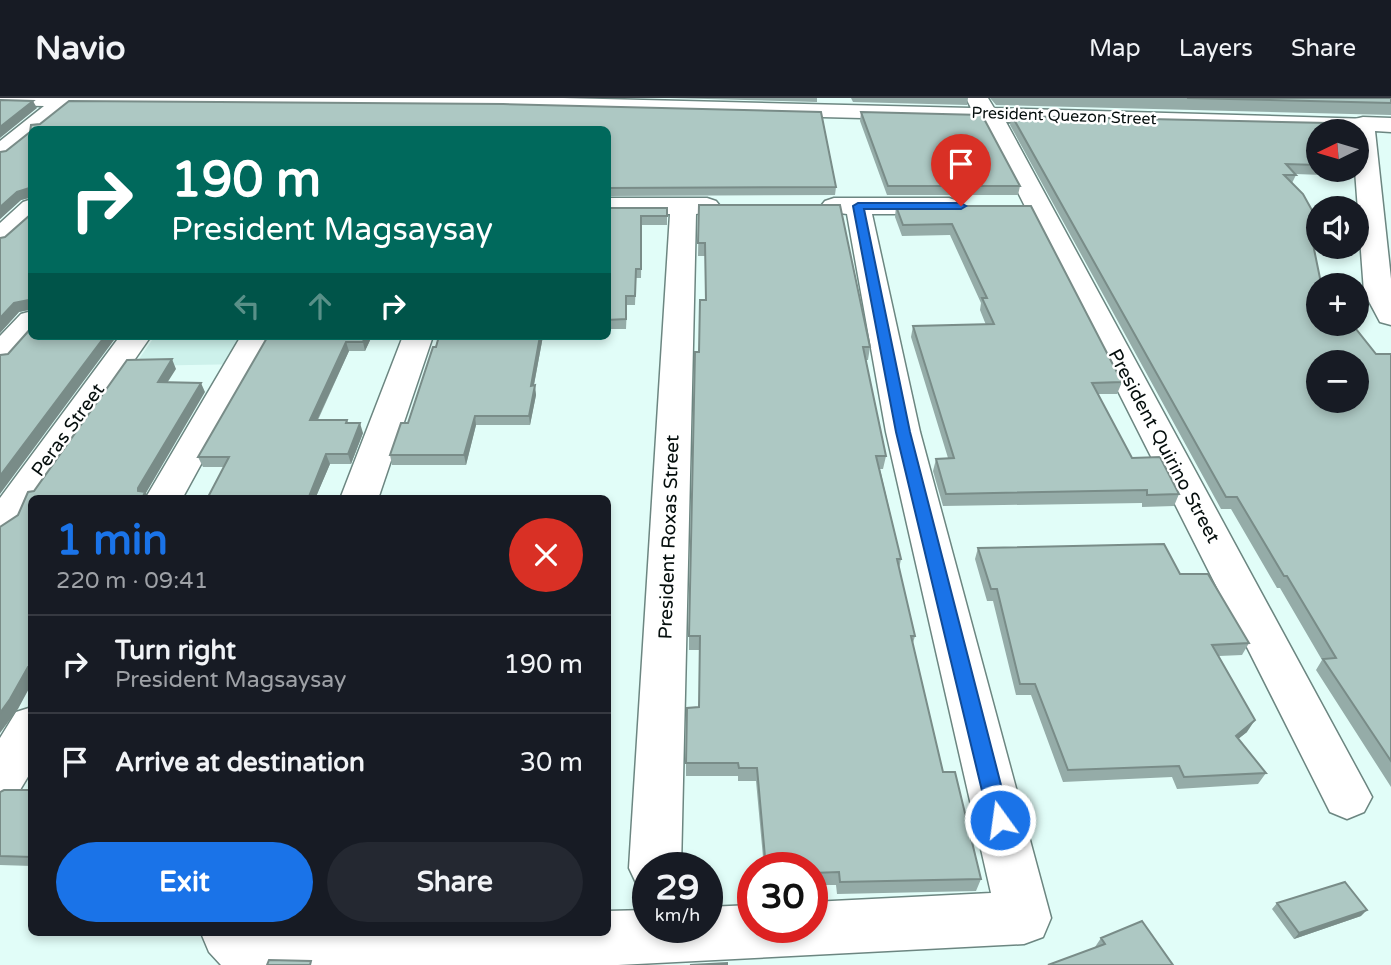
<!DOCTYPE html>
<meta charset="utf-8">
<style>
body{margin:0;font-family:"Varela Round",sans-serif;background:#242831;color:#f1f3f6;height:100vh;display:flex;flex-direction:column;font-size:26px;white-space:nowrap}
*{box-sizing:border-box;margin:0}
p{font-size:23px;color:#9ea1a6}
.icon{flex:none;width:38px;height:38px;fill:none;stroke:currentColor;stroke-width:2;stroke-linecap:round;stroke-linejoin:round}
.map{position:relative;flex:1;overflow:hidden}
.details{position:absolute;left:28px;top:397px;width:583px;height:441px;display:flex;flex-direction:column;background:#171b24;border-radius:10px;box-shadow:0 4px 10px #0003}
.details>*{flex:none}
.top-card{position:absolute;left:28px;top:28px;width:583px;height:214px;border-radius:10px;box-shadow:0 4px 10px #0003;background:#00695c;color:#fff;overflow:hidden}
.needle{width:46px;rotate:265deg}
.fabs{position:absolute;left:1306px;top:21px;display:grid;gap:14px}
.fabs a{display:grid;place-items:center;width:63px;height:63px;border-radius:50%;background:#171b24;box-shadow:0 4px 10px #0003;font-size:35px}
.speed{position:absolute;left:632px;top:754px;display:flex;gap:14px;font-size:35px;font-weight:700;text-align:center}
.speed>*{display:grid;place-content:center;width:91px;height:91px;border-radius:50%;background:#171b24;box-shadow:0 4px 10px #0003;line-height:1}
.speed small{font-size:18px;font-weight:400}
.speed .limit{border:10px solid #d22;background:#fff;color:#111}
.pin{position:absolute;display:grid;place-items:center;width:60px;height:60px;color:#fff;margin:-72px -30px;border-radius:50% 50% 50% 0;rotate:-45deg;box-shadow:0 0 7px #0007}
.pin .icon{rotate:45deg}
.me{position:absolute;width:77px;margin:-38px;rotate:346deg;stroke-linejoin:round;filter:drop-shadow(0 0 5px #0008)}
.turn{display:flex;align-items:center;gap:24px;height:147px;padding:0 28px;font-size:32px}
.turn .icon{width:91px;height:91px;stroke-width:2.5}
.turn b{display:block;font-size:49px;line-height:60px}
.lanes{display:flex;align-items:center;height:66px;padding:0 28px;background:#0003;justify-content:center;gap:35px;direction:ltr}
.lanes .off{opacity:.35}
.round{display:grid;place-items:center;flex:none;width:74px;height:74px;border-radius:37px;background:#242831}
.overview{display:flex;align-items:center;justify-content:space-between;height:119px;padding:0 28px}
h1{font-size:42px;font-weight:700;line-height:52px;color:#1a73e8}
.action{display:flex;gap:14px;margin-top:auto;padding:14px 28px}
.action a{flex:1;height:80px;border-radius:42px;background:#1a73e8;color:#fff;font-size:28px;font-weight:700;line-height:80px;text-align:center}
.action a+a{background:#242831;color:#f1f3f6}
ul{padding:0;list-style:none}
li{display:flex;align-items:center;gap:21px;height:98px;padding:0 28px;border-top:2px solid #363941}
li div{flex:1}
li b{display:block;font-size:26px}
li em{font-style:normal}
header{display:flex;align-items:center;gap:42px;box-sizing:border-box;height:98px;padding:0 35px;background:#171b24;border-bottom:2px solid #363941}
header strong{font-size:33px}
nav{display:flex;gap:38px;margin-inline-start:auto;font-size:24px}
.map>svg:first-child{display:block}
</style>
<header>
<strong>Navio</strong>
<nav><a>Map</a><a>Layers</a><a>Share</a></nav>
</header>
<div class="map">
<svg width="1391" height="867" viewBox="0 0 1391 867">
<rect width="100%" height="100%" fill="#e1fdf8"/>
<path fill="#cdf1eb" d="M155,238H263L247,266L134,268Z"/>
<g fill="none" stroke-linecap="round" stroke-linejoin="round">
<defs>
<path id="minor" d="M0,0H563L971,10L966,0H988L994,10L1371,21L1374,26L1371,31L1363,33L1006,24L1364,684L1372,699L1364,714L1347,721L1330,714L982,23L504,11L71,8L42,32H32V40L8,59L0,61V43L44,8L0,7Z
M607,100H707L716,103L720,108L716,113L696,116L681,770H648V791L637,787L629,770L670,116H607Z
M834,100H949L958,103L962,108L958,113L949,116H872L920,334L1051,820L1043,839L1024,846L618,867H221L209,854L201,835H607V813L648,812V830H707V809L752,807V830H812V804L991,795L886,334L847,116L825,113L821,108L825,103Z
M32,101V124L9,145L0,147V125L23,104Z
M32,213V238H34L11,264L0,266V238L21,216Z
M120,238H151L38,401H32C32,419 17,435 0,440V400Z
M241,238H271L182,401H145Z
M403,238H433L378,401H340Z
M32,609V672L17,697L0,703V640L16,614Z"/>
<path id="tertiary" d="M1363,19L1391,20V34L1375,33L1391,181V227L1380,224L1364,194L1355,72L1356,33H1352V26L1355,21Z"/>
</defs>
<use href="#minor" stroke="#6c8681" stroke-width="3"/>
<use href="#tertiary" stroke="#6c8681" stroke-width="3"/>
<use href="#minor" fill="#fff" fill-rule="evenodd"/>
<use href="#tertiary" fill="#fff" fill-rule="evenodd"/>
</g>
<path fill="#95aca8" d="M670,0H817V4Z
M851,0H968L967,7L853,4Z
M990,0H1391V17L996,7Z
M69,3L503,6L821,14L836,89L835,97L607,98V32H32V227L30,212L19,214L0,235V140L5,139L30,117L29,100L21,102L0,121V54L6,53L30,34L31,27L40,26Z
M861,14L1020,88L1018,97H887L860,23Z
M1012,18L1318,33V72H1326L1323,77L1295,76L1296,77L1292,85L1318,123L1313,134L1311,133L1321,185V187L1376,256H1391V689L1316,572L1322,562L1280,490H1277L1231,411H1221L1010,27Z
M699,107L870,249L868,262H866L886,358L883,371H880L901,461L899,471L915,538L913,545L943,674L981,781L976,793L837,796L836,787H812V770H764L756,683H738V678H686V665L699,609L700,552H689V538L705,202V158H698Z
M896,108H1031L1122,284L1117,296H1098L1132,360L1179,396L1174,408L1142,409V405L943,408L933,373L936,361L948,360L911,239L913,228L986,227L980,212L981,205L950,137L902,138L895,119Z
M607,110H667V127H642L641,180H636L635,207H627L626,231H607Z
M268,238H372L365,253H349L318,322H347L348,325L363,335L351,366H330L315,401H207L224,369H203L198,359Z
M439,238H543L534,287L536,297L530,327H476L466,367H392L390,357L408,325Z
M978,450L1180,476L1249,545L1242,557L1219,558L1247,634L1238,641L1266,675L1258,686L1177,691L1172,679L1063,684L1031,597H1016L993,503H987L975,461Z
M32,692V768L0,767V694Z
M1277,805L1361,818L1294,841L1272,811Z
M1101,840L1173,867L1095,849Z"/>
<path fill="#798c88" d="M33,3L37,10L0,40V29Z
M29,90L32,99L21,102L0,121V109L17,94Z
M29,202L32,211L19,214L0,235V220L14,205Z
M105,238H117L0,396V378Z
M365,238H372L365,253L363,244Z
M540,238H543L532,297L531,288Z
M346,244L349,253L313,331L310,322Z
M172,261L176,271L162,293L158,284Z
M201,285L205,294L146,395L149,401H142L138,390Z
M535,287L536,297L530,327L529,318Z
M475,318L476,327L466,367L464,357Z
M360,325L363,335L351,366L348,356Z
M326,356L330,366L315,401H308Z
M28,569L32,574V585L18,611L0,635V615Z
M1255,622L1247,634L1228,649L1236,638Z
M1367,812L1361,818L1294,841L1299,835Z"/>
<path fill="#adc8c3" stroke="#798c88" stroke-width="2" fill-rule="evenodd" d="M1187,0H1391V5Z
M0,2L33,3L0,29Z
M69,3L503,6L821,14L836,89L607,90V32H32V227L29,202L14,205L0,220V140L5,139L30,117L29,90L17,94L0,109V54L6,53L30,34L31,27L40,26Z
M861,14L982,17L1020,88H888Z
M1012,18L1328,25V33H1318V67L1286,66L1296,77H1284L1303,96L1318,123L1308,122L1321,185H1319L1321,187H1318V226H1352L1376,256H1391V663L1323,561L1336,560L1287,478H1284L1237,399H1226ZM1318,264H1356V303H1318Z
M699,107H840L870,249H863L886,358H876L901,461H897L915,538H911L943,674H955L981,781L840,784L839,774L812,775V770H766L757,670H739L738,665H686L687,610L699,609L700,538H689L695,254H699L700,202H706L705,145H698Z
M896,108H1031L1122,284L1092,285L1132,360L1160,359L1179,396L1147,397V392L946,396L936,361L954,360L913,228L994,226L982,200H987L952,126L903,127Z
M607,110H667V118H641V171H636L635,198H626V221L607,222Z
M32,229V238H105L0,378V257L8,256Z
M268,238H365L363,244H346L310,322H347L346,325H360L348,356H326L308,401H207L229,359H198Z
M439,238H540L531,288L535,287L529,318H475L464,357H390L401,325H408L433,249H436Z
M172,261L158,284L201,285L138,390V393L145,394L142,401H32V569H28L10,601L0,615V429L18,417L28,394L34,393L127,262Z
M1164,446L1180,476H1208L1249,545L1212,547L1255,622L1236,638L1266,675L1184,679L1179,668L1068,672L1035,586H1020L997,491H991L978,450Z
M4,692H32V759L0,758V694Z
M1345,784L1367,812L1299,835L1277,805Z
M1142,823L1173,867H1048L1105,846L1101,840Z
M269,862L311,863L310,867H267Z
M727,865V867H690Z"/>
<path fill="#1a73e8" stroke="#114b97" stroke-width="2" d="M858,105H961L966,108L961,111H864L910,334L1010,722L1007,728L1000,731L992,728L989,722L896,334L853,108Z"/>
<g text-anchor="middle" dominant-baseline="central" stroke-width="5" stroke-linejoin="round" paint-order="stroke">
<g font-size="16" fill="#050e0d" stroke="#fff">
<text transform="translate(1064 18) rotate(2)">President Quezon Street</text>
</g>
<g font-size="19" fill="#050e0d" stroke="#fff">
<text transform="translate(68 332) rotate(-54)">Peras Street</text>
<text transform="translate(1164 348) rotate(62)">President Quirino Street</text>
<text transform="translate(669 439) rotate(-88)">President Roxas Street</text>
</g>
</g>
</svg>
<div class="fabs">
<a><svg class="needle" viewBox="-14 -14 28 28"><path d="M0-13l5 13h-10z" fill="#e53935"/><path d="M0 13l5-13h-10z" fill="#9ea1a6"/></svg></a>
<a><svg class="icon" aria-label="sound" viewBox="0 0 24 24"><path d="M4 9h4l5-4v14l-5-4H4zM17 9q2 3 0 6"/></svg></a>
<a>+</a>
<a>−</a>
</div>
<div class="speed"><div>29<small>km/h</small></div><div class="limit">30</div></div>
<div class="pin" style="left:961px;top:108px;background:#d93025"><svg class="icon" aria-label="arrive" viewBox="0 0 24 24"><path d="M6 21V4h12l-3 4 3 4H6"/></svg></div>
<svg class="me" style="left:1000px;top:722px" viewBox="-20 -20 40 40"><circle r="17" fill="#1a73e8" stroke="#fff" stroke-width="3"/><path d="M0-11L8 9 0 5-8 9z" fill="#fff"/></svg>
<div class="top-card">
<div class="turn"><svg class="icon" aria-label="right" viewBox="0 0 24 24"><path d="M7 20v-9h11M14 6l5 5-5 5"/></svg><div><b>190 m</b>President Magsaysay</div></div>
<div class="lanes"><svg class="icon off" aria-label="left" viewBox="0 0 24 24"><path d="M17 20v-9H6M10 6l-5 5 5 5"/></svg><svg class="icon off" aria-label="ahead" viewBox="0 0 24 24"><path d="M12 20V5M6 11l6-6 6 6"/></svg><svg class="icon" aria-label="right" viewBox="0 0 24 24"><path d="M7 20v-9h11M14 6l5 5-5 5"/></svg></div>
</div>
<section class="details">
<div class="overview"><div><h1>1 min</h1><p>220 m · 09:41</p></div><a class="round" style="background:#d93025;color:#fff"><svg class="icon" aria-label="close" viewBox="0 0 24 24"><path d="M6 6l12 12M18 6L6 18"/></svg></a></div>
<ul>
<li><svg class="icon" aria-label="right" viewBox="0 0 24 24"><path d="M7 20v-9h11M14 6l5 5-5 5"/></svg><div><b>Turn right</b><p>President Magsaysay</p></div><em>190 m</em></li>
<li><svg class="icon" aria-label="arrive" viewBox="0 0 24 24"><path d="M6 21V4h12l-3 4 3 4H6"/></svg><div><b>Arrive at destination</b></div><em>30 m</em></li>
</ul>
<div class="action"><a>Exit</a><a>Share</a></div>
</section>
</div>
